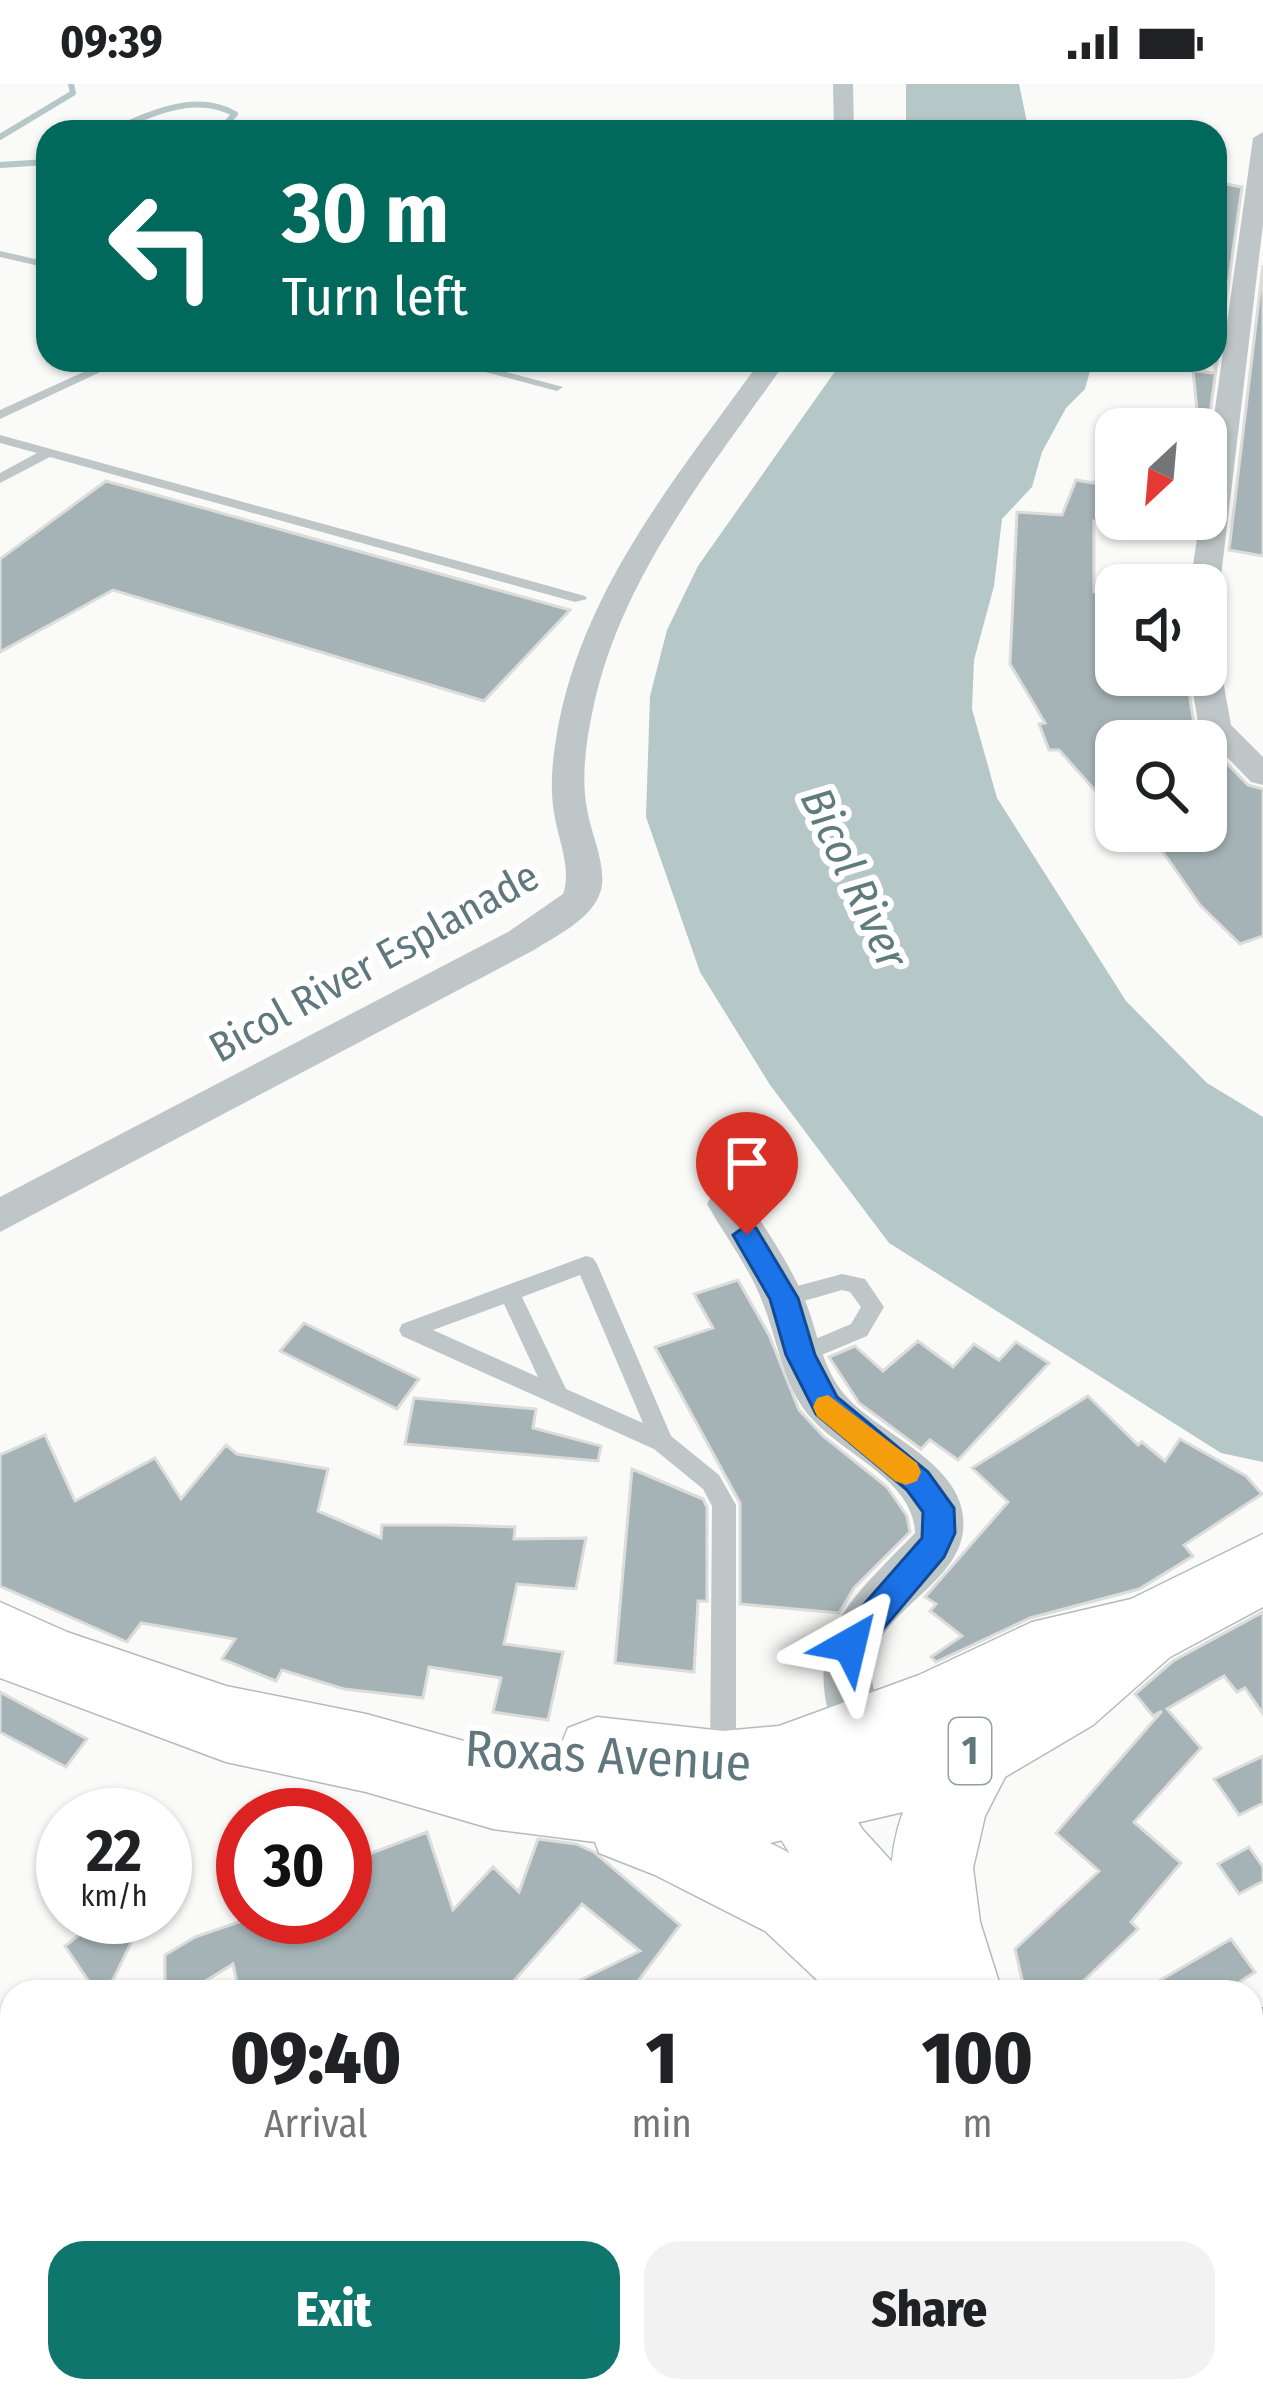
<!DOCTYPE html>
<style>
body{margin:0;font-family:"Fira Sans Condensed",sans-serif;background:#f2f2f2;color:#202124;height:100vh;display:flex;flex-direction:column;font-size:45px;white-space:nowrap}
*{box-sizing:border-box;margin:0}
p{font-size:39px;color:#757577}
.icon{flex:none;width:66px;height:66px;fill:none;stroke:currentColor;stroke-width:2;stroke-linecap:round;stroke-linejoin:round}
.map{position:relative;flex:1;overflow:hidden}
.panel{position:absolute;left:0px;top:1896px;width:1263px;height:423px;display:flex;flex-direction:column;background:#fff;border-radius:36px 36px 0 0;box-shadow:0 3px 9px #0004}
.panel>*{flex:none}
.hud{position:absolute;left:36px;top:36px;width:1191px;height:252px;border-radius:36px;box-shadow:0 3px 9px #0004;background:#00695c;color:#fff;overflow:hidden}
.needle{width:78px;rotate:206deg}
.tools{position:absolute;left:1095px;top:324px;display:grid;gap:24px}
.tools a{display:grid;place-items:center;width:132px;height:132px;border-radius:24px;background:#fff;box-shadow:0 3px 9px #0004;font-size:60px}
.speed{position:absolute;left:36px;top:1704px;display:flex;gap:24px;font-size:60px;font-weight:700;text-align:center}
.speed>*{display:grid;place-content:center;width:156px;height:156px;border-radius:50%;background:#fff;box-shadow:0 3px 9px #0004;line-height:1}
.speed small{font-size:30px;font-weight:400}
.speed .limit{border:18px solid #d22;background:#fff;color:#111}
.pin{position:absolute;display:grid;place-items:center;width:102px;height:102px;color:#fff;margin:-123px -51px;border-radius:50% 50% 50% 0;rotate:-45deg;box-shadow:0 0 12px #0007}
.pin .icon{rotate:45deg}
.me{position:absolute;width:132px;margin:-66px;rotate:37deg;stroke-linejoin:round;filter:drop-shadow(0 0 9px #0008)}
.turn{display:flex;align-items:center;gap:42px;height:252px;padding:0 48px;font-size:54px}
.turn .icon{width:156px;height:156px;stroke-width:2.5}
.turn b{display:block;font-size:84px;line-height:102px}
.eta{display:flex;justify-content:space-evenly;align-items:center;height:204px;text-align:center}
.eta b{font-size:72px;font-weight:800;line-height:84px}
.action{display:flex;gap:24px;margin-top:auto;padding:24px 48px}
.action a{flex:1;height:138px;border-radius:36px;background:#0f766e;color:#fff;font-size:48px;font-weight:800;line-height:138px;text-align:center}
.action a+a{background:#f2f2f2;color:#202124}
.status{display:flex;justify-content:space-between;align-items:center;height:84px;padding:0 60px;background:#fff;direction:ltr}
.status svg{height:33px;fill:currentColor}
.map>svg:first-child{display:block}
</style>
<div class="status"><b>09:39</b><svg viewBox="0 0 49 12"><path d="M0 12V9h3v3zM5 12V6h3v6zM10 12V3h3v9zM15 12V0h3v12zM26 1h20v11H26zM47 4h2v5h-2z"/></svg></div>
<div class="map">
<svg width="1263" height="2318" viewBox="0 0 1263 2318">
<rect width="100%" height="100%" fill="#fafaf8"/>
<path fill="#b6c7c8" d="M906,0H1019L1029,48H906Z
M843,276H1093L1085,305L1066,324L1042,368L1032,403L1002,435L994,502L974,576L972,625L997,714L1126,917L1207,999L1263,1033V1378L1221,1369L889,1159L770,1001L700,888L646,733L650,612L667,546L698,482Z"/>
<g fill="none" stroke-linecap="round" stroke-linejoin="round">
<path stroke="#b6c7c8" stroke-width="6" d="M109,48C148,31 194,7 235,30L218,48
M0,53L73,9L71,0
M0,81L48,78"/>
</g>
<path fill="#a5b3b6" stroke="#dcdcda" stroke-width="3" d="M1221,99L1242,103L1206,357V345H1199L1193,287L1215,289V113Z
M1263,181V472L1229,466Z
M1116,362V437H1094V508L1116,510V591H1186L1195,645L1205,657H1116V730L1059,666H1049L1039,640L1045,639L1010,580L1017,428L1062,431L1076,396L1094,399Z
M106,397L570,526L484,617L113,506L0,568V475Z
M1206,658L1248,701L1263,705V852L1240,860L1200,821L1154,755L1206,747Z
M738,1196L769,1251L799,1326L823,1352L887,1403L907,1432L910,1448L854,1504L839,1529L740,1520V1419L655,1263L713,1244L694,1210Z
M304,1239L419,1295L397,1325L280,1267Z
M918,1257L953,1283L974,1260L999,1276L1016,1258L1049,1279L958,1376L930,1356L921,1365L859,1319L829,1273L855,1262L883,1287Z
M1088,1312L1138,1361L1142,1358L1165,1377L1180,1355L1246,1392L1262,1410L1184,1461L1193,1472L1139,1505L1030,1534L936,1578L931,1573L962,1552L930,1527L936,1520L925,1513L1008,1418L972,1384Z
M414,1314L536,1325L533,1344L601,1362L598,1377L405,1360Z
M45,1351L75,1417L155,1374L181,1415L226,1361L237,1370L328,1385L318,1427L381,1454L382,1441H452L515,1443L514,1455L586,1454L576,1505L517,1500L504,1560L563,1568L548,1636L493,1628L501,1594L429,1583L423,1614L344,1605L282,1586L276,1597L222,1575L235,1555L141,1539L127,1558L0,1502V1371Z
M632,1385L703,1415L707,1423V1517H698L694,1588L615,1579Z
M1263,1528V1630L1245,1604L1237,1608L1224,1592L1167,1625L1201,1664L1134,1738L1181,1779L1131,1838L1138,1845L1074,1906L1025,1908L1015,1865L1099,1787L1056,1749L1162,1627L1153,1632L1135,1610L1173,1577Z
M0,1608L87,1655L66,1683L0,1648Z
M1263,1672V1719L1239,1731L1214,1695Z
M427,1748L453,1826L493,1783L519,1808L538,1755L576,1760L594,1768L680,1841L630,1908H556L640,1867L582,1820L504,1908H239L233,1880L188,1908H165V1871L195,1853L253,1833H345V1779Z
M1249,1763L1263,1783V1797L1239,1810L1218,1780Z
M102,1833H113L131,1859L107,1908H96L65,1862Z
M1231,1855L1255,1888L1224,1908H1140Z"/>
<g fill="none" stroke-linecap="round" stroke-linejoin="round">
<defs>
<path id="secondary" d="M779,1645L805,1656L863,1746L985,1880L997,1908H903C838,1838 780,1770 742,1681L753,1656Z
M1251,2272L1263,2280V2318H1185L1180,2307H1251Z"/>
<path id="trunk" d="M1263,1450V1523L1170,1573L1093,1641L1005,1693L985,1732L973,1784L980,1838L1002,1908H914C894,1845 880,1792 903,1728L770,1759C824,1786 876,1817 900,1875L887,1906L830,1908L765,1847L655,1791L599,1769L595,1758L493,1745L366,1708L226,1678L0,1594V1518L67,1548L226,1602L366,1630L493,1665L556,1673L568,1644L597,1633L723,1647L779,1642L919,1591L1032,1538L1131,1515Z"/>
</defs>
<use href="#secondary" stroke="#b3bcbf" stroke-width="3"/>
<use href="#trunk" stroke="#b4bbbd" stroke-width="3"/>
<path fill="#bec6c8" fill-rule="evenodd" d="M0,167L48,178V184L0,173Z
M110,276H126L0,335V326Z
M440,276H461L563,303L557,307Z
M0,351L585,512L587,515L575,518L50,373L0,399V389L37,369L0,359Z
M586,1172L593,1174L597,1180L671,1352L719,1391L736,1421V1674L732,1683L723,1686L714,1683L710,1674L712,1422L703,1405L654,1365L402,1252L399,1246L402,1240ZM580,1191L643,1339L566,1305L522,1213ZM504,1220L538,1293L433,1246Z
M842,1190L865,1195L884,1223L867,1252L800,1280L792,1277L789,1271L792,1265L851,1240L861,1223L850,1208L842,1206L783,1223L775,1220L772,1214L775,1208Z"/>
<path fill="#bec6c8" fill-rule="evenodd" d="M833,0H853L854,48H834Z
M1263,48V140L1220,501L1206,510V501H1190L1200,435H1206V389L1253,54Z
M761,276H787C710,386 621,492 593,625C586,657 581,693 587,725C591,750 607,782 601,806C593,835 557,851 534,866L0,1148V1113L508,848L563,810C572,785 558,755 554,729C550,704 552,679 556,655C579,508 677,393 761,276Z
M1206,582L1222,591L1231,641L1263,673V701L1251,698L1199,644L1190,591H1206Z
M728,1104L743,1109C763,1142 788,1176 803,1212C817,1243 820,1278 841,1306C874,1351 971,1378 963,1447C957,1499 887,1523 873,1573C864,1607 894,1637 879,1670L861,1678L843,1670C795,1561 842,1524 915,1449C914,1397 845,1371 813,1336C783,1305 778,1256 762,1217C749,1183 725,1152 707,1120L713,1109Z"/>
<use href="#secondary" fill="#fff" fill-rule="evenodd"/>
<use href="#trunk" fill="#fff" fill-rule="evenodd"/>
<defs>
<path id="rail" d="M1251,1938L1263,1931
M641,2318L659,2307"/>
</defs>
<use href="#rail" stroke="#a0abaf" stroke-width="16"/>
<use href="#rail" stroke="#fff" stroke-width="12" stroke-dasharray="36" stroke-linecap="butt"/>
</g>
<path fill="#1a73e8" stroke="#114b97" stroke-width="3" d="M747,1141L756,1144L798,1214L815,1271L837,1313L928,1388L954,1424L955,1449L944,1473L861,1571L850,1575L838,1571L834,1561L838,1550L922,1454L923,1428L907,1406L816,1330L786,1271L770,1215L733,1151Z"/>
<path fill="#f59e0b" d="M828,1311L917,1379L921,1388L917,1397L906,1401L895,1397L817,1332L813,1323L817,1314Z"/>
<g text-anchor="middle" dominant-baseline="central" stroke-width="12" stroke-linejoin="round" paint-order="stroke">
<rect fill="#fff" stroke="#90a0a4" stroke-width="3" x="949" y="1634" width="42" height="66" rx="9"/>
<g font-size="39" font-weight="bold" fill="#60777d">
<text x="970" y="1667">1</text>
</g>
<g font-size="42" fill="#60777d" stroke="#fff">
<text transform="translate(374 878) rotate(-29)">Bicol River Esplanade</text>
</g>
<g font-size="45" font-style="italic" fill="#607b7c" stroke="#fff">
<text transform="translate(854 794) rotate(65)">Bicol River</text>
</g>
<g font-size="51" fill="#60777d" stroke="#fff">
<text transform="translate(608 1672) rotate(3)">Roxas Avenue</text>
</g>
</g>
</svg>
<div class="tools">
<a><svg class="needle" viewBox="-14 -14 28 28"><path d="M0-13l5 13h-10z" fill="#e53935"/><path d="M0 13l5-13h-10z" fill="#757577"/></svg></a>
<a><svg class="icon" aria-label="sound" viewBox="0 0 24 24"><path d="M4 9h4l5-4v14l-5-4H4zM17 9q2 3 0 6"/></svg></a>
<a><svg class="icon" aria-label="search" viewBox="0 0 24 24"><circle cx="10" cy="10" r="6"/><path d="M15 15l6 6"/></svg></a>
</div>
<div class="speed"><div>22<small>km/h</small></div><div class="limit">30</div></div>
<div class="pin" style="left:747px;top:1151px;background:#d93025"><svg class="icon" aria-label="arrive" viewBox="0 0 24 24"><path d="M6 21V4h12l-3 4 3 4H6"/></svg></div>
<svg class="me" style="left:850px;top:1561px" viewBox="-20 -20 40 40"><path d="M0-17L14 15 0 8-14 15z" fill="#1a73e8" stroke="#fff" stroke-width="4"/></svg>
<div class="hud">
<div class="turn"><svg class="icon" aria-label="left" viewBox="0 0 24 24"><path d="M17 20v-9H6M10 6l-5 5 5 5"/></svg><div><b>30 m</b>Turn left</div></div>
</div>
<section class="panel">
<div class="eta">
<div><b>09:40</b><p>Arrival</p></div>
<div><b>1</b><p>min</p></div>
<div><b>100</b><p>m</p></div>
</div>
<div class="action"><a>Exit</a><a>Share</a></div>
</section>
</div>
